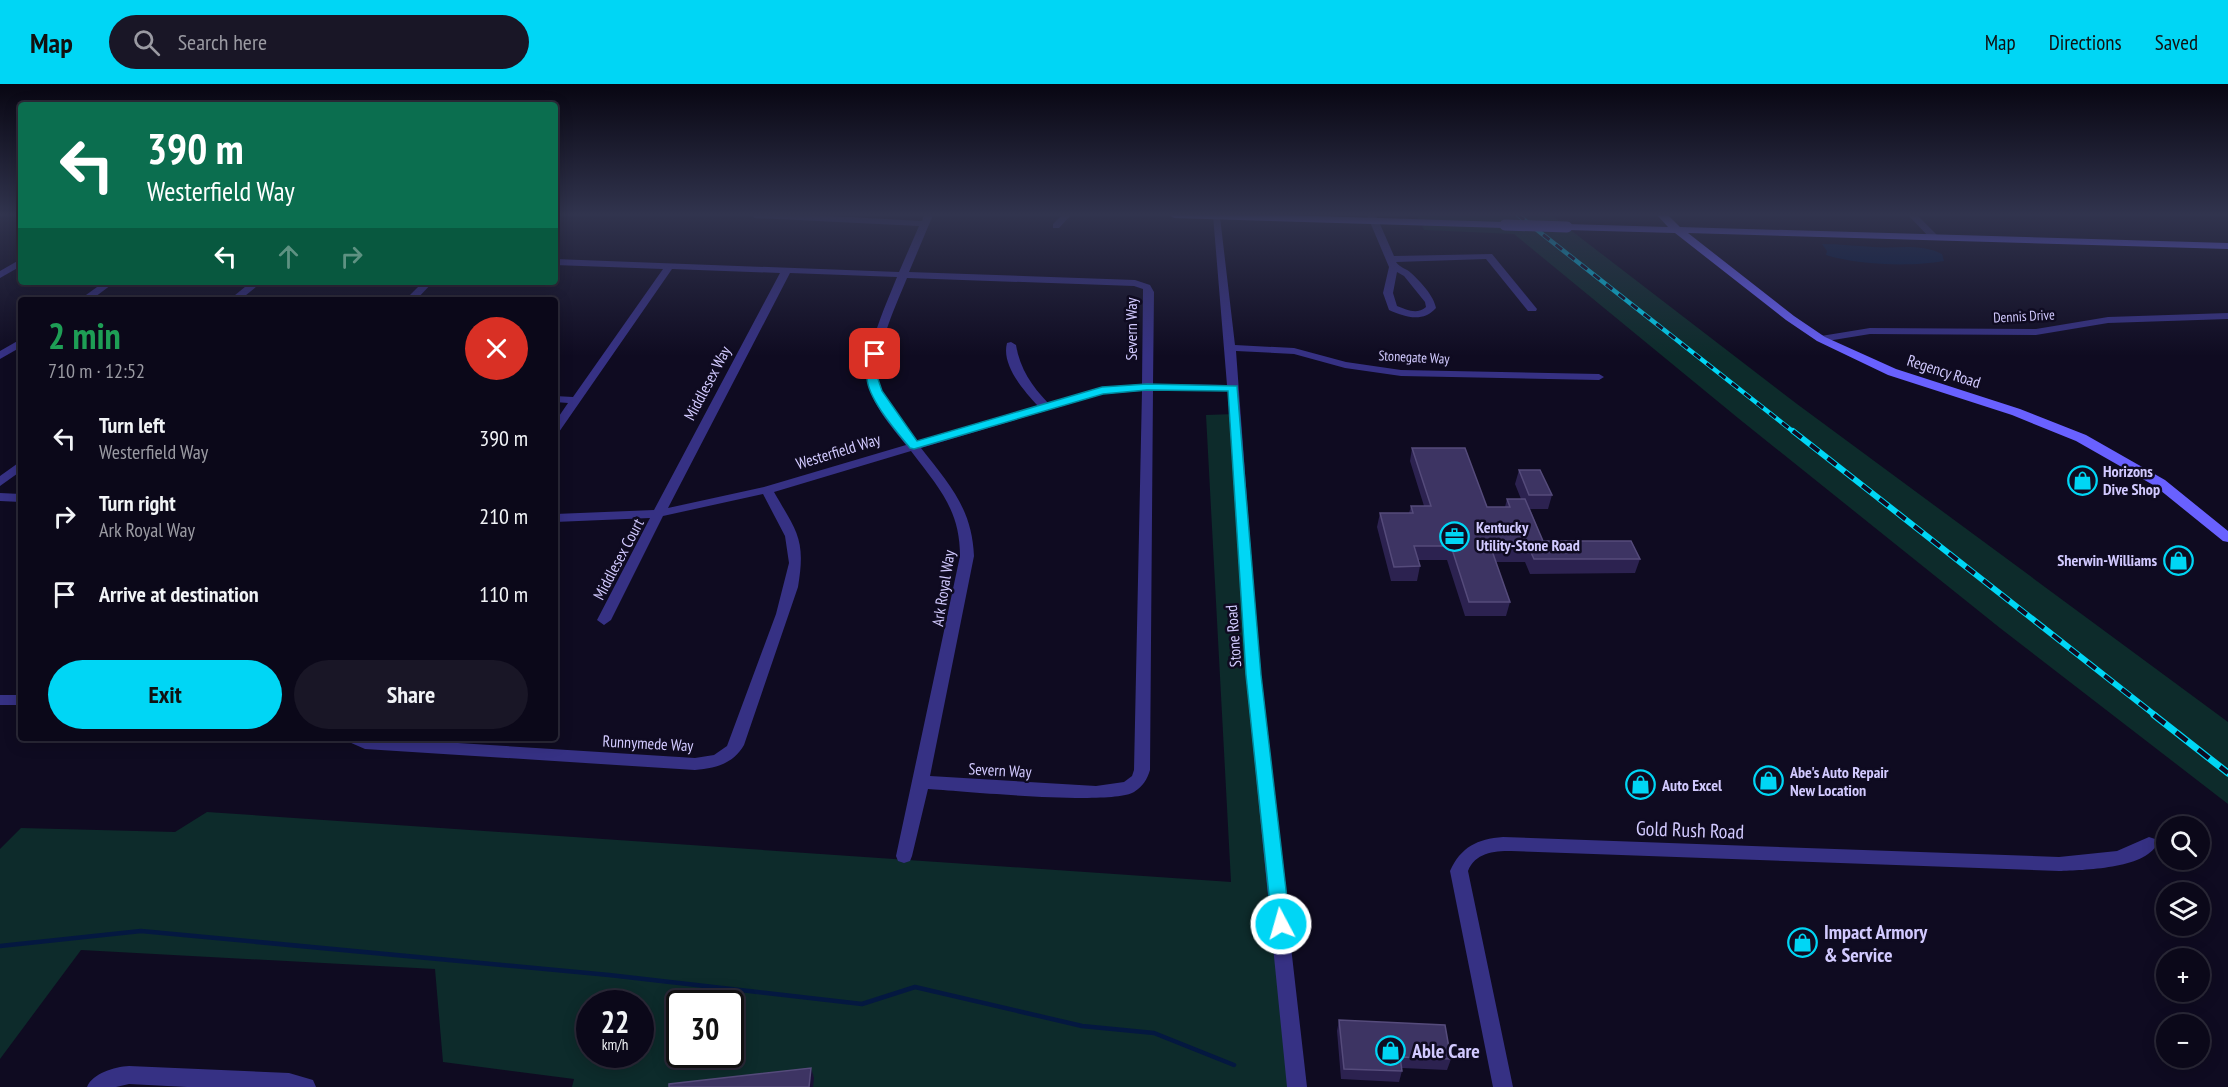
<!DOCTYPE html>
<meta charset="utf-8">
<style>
body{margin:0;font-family:"PT Sans Narrow",sans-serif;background:#191626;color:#f1f3f6;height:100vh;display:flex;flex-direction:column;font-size:22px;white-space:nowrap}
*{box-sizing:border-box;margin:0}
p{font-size:20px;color:#9a9aa2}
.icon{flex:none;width:33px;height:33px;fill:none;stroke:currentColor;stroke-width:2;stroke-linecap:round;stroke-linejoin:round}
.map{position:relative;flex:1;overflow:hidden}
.details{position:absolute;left:18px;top:213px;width:540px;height:444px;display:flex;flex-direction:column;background:#0b0819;border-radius:6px;box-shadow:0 3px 15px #0003,0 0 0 2px #2b2938}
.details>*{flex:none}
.guide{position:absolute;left:18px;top:18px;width:540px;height:183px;border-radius:6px;box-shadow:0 3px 15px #0003,0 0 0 2px #2b2938;background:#0b6e4f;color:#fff;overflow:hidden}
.fabs{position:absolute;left:2156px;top:732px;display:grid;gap:12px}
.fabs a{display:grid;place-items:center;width:54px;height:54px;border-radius:50%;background:#0b0819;box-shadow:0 3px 15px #0003,0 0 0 2px #2b2938;font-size:30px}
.speed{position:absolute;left:576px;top:906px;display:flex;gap:12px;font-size:30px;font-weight:700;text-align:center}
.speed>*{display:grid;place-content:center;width:78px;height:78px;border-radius:50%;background:#0b0819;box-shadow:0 3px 15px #0003,0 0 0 2px #2b2938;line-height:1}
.speed small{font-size:15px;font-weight:400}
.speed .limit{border:3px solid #111;border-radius:9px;background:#fff;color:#111}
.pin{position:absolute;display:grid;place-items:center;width:51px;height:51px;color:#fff;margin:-26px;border-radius:12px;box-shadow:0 3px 9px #0006}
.me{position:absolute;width:66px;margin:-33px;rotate:354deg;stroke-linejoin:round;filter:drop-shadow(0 0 4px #0008)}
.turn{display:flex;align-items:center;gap:21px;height:126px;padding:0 30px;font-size:27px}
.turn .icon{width:78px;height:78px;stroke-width:2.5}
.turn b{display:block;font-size:42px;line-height:51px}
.lanes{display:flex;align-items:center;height:57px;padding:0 30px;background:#0003;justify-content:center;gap:30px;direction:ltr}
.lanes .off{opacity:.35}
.round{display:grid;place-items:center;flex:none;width:63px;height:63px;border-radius:32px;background:#191626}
.summary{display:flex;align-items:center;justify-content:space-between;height:102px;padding:0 30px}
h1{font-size:36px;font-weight:600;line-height:45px;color:#1e9e55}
.primary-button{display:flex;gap:12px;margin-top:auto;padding:12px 30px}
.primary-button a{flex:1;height:69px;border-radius:36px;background:#00d6f5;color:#111;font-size:24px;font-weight:600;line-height:69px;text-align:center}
.primary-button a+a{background:#191626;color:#f1f3f6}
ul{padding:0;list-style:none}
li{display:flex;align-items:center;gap:18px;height:78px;padding:0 30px}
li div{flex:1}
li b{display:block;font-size:22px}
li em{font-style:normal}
header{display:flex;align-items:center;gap:36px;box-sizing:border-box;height:84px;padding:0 30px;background:#00d6f5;color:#111}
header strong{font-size:28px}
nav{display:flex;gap:33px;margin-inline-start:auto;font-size:21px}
.search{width:420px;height:54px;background:#191626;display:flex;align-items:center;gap:15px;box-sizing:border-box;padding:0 21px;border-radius:33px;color:#9a9aa2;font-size:22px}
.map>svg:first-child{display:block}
</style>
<header>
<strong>Map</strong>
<div class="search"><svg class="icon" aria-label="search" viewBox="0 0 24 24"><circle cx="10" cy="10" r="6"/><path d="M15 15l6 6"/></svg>Search here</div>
<nav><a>Map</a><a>Directions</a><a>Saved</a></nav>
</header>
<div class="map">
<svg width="2228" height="1003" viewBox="0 0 2228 1003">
<rect width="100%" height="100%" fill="#0f0b21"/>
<path fill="#0d2b2b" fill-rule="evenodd" d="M1417,131H1551L1797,320L2228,638V720L2000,544L1738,334L1514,150L1424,146Z
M1235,330L1297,1003H572L574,995L443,978L435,885L81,866L0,975V765L21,744L175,748L207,728L1231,798L1206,331ZM590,920H640V970H590ZM680,920H730V970H680Z"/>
<path fill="#041840" d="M1822,160C1840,160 1856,162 1873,163C1897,165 1920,159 1942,170L1944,177C1911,183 1857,181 1826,171L1827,167Z"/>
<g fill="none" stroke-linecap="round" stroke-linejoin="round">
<path stroke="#041840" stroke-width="4.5" d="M0,862L141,847L609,891L862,920L915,903L1082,942L1154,949L1234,981"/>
<path fill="#363184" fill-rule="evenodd" d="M751,131H812L922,137L924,131H933L909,188L1135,196L1150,201L1154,208L1153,300L1227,301L1213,131L1220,133L1235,261L1294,264L1346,278L1401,286L1599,290L1604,293L1599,296L1401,292L1345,284L1294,270L1236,267L1260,591L1307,1003H1287L1246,591L1228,307L1153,306L1150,686C1147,696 1143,702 1134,708C1111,722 963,707 928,705L912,772L910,777L904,779L898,777L896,772L960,472C960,425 938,403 911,367L774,408C797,448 806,455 798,503L744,661C733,680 716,684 695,686L365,665L349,658L346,654H378L695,674L714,671L727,662L776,530L789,479L785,452L763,410L663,432L611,536L604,541L597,536L650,434L555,438V430L654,426L780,189L672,185L559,348L555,349V338L568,319L555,318V312L573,313L663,185L555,181V175L899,188L919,142L755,134ZM790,189L897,193C887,218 863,271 868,297C871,320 892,343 906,361L764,403L668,424ZM907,194L1134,202L1143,205L1142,300L1102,304L1048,319C1032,302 1020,285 1016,261L1011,258L1007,259C1001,281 1024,307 1038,322L916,358C903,341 881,318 878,295C875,266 896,221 907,194ZM1142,307L1134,686L1132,692L1124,698L1096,702L930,692L974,472C972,424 949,400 921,364L1103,310Z
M1062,131H1071L1059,144H1053V140Z
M1367,131H1376L1394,172L1492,170L1537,225L1536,227H1528L1486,175L1396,178C1400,184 1406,184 1411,189C1420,197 1434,212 1436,224C1423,239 1405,233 1389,226L1383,209L1389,183ZM1397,188L1404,192L1425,218L1426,223C1417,231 1407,226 1397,222L1393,209Z
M1908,131H1917L1937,151V155H1931Z
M21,175V182L0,194V187Z
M104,198H115L91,216H79Z
M251,198H262L240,216H229Z
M423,198H433L416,216H405Z
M2228,229V235L2108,239L2036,251L1870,250L1821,258L1816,255L1821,252L1870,244L2036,245L2108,233Z
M21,255V263L0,275V267Z
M21,377V387L0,402V392Z
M0,409L21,410V418L0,417Z
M0,611H21V621H0Z
M1503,753L2059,773L2117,767L2149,753L2155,755L2157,760C2145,785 2083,786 2059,787L1511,767C1493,767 1475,769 1468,787L1513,1003H1493L1450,787C1461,763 1477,755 1503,753Z
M129,982L289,989L313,996L316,1003H187L129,1000L116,1003H87C93,989 114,983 129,982Z"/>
<path fill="#6961ff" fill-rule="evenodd" d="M1169,131H1285L1505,138L1510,141L1505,144L1174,134Z
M1657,131H1668L1680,143L2228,159V165L1688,149L1794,232L1825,253L1896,285L2020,325L2086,351L2165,396L2228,447V458L2223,457L2155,402L2076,357L2012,331L1888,291L1817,257L1786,236L1675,149L1567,146L1562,143L1567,140L1668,143Z"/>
<defs>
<path id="rail-far2" d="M1518,131L1795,349"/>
<path id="rail-far1" d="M1793,347L2156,632"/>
<path id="rail" d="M2154,631L2228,689"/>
</defs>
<use href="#rail-far2" stroke="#00d6f5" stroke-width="4.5"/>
<use href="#rail-far1" stroke="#00d6f5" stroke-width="6"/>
<use href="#rail" stroke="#00d6f5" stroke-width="7"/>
<use href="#rail-far2" stroke="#0f0b21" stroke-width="3" stroke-dasharray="8" stroke-linecap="butt"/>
<use href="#rail-far1" stroke="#0f0b21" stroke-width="4" stroke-dasharray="11" stroke-linecap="butt"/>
<use href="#rail" stroke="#0f0b21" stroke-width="4.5" stroke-dasharray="14" stroke-linecap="butt"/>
<path stroke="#6961ff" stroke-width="11" d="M1505,141L1567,143"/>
</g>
<path fill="#2c2250" d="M1412,364L1487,423H1505L1507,415H1521L1515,400L1519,386L1552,411L1548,425H1530L1543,457L1640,475L1635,489L1530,490L1525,478H1496L1510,518L1506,532H1465L1447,476H1418L1420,482L1417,497H1391L1377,443L1380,429H1409L1411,422H1424L1410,377Z
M1339,936L1451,975L1447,986L1402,984V987L1399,998L1341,995L1337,947Z"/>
<path fill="#191135" d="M811,984L814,994L813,1003H809Z"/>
<path fill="#3d3463" stroke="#554b7b" stroke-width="1.5" d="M1412,364H1465L1487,423H1510L1507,415H1525L1543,457H1631L1640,475H1534L1529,464H1491L1510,518H1469L1451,462H1414L1420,482L1394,483L1380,429H1413L1411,422H1431Z
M1519,386H1540L1552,411H1529Z
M1339,936L1445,941L1451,975L1400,973L1402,987L1344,985Z
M811,984L809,1003H669V1000Z"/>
<linearGradient id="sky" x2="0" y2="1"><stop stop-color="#080612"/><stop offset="0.48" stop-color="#31344e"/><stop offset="1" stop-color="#31344e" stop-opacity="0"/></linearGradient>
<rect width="2228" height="272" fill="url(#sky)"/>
<path fill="#00d6f5" stroke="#008b9f" stroke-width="1.5" d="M875,266L880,270L878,295L882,307L917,357L1102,303L1147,300L1237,302L1261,591L1290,840L1287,845L1281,848L1274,845L1272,840L1246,591L1228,307L1147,306L1103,310L914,365L910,364C897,348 868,315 867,294C866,286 869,277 870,270Z"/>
<defs>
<symbol id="shop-ring" viewBox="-11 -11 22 22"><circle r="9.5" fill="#0f0b21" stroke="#00d6f5" stroke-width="1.5"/><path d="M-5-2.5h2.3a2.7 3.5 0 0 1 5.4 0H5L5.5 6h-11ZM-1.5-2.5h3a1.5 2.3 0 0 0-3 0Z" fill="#00d6f5"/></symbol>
<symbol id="office-ring" viewBox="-11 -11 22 22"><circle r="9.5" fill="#0f0b21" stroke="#00d6f5" stroke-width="1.5"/><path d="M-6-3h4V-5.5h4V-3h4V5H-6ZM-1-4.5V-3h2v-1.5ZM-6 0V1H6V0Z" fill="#00d6f5"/></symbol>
</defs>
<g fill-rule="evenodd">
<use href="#shop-ring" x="2066" y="380" width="33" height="33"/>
<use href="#office-ring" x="1438" y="436" width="33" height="33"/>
<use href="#shop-ring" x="2162" y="460" width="33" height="33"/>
<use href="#shop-ring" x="1752" y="680" width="33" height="33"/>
<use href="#shop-ring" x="1624" y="684" width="33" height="33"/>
<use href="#shop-ring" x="1786" y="842" width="33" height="33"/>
<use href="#shop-ring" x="1374" y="950" width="33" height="33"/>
</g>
<g text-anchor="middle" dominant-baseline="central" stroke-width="5" stroke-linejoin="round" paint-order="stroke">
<g font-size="14" fill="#d2caff" stroke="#0f0b21">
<text transform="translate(2024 232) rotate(-3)">Dennis Drive</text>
<text transform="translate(1414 273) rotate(3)">Stonegate Way</text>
</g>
<g font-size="16" fill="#d2caff" stroke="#0f0b21">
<text transform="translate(1131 245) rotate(-90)">Severn Way</text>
<text transform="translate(1944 287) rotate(18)">Regency Road</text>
<text transform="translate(707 299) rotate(-62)">Middlesex Way</text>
<text transform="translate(838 367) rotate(-17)">Westerfield Way</text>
<text transform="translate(618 475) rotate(-62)">Middlesex Court</text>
<text transform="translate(943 504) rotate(-81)">Ark Royal Way</text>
<text transform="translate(1233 552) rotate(-94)">Stone Road</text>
<text transform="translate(648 659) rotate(3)">Runnymede Way</text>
<text transform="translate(1000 686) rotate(3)">Severn Way</text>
</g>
<g font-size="16" font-weight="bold" fill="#d2caff" stroke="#0f0b21" text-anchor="start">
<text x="2103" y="387">Horizons<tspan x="2103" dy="18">Dive Shop</tspan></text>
<text x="1476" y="443">Kentucky<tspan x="1476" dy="18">Utility-Stone Road</tspan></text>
<text x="2157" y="476" text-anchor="end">Sherwin-Williams</text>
<text x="1790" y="688">Abe's Auto Repair<tspan x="1790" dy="18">New Location</tspan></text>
<text x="1662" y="701">Auto Excel</text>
</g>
<g font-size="20" fill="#d2caff" stroke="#0f0b21">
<text transform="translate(1690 746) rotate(2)">Gold Rush Road</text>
</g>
<g font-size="20" font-weight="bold" fill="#d2caff" stroke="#0f0b21" text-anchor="start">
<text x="1824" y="848">Impact Armory<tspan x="1824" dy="23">&amp; Service</tspan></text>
<text x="1412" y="967">Able Care</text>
</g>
</g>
</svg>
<div class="fabs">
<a><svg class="icon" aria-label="search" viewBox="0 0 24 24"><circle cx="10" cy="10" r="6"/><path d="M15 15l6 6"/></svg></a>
<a><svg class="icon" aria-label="layers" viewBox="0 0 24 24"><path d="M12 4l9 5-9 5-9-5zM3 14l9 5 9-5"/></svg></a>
<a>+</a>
<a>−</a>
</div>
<div class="speed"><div>22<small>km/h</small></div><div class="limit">30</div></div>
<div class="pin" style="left:875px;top:270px;background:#d93025"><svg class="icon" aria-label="arrive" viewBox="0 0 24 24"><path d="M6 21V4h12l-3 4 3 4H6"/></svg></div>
<svg class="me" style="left:1281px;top:840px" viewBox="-20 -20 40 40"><circle r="17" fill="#00d6f5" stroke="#fff" stroke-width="3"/><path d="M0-11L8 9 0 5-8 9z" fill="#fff"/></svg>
<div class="guide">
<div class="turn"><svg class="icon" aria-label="left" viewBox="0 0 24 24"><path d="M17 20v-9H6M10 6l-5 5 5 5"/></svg><div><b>390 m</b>Westerfield Way</div></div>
<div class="lanes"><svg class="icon" aria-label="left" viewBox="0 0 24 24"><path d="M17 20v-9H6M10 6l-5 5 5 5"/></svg><svg class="icon off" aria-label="ahead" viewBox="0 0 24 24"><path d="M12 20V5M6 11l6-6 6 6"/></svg><svg class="icon off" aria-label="right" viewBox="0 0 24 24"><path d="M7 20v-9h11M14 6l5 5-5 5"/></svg></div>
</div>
<section class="details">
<div class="summary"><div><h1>2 min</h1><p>710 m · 12:52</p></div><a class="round" style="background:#d93025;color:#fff"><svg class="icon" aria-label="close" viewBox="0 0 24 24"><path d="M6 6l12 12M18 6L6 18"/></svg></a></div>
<ul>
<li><svg class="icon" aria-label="left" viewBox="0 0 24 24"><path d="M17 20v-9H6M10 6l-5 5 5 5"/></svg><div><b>Turn left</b><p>Westerfield Way</p></div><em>390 m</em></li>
<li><svg class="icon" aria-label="right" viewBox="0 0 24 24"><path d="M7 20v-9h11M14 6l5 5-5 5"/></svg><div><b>Turn right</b><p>Ark Royal Way</p></div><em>210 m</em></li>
<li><svg class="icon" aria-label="arrive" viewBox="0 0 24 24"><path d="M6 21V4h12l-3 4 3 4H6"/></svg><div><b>Arrive at destination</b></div><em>110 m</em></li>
</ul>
<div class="primary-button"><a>Exit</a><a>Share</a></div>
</section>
</div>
